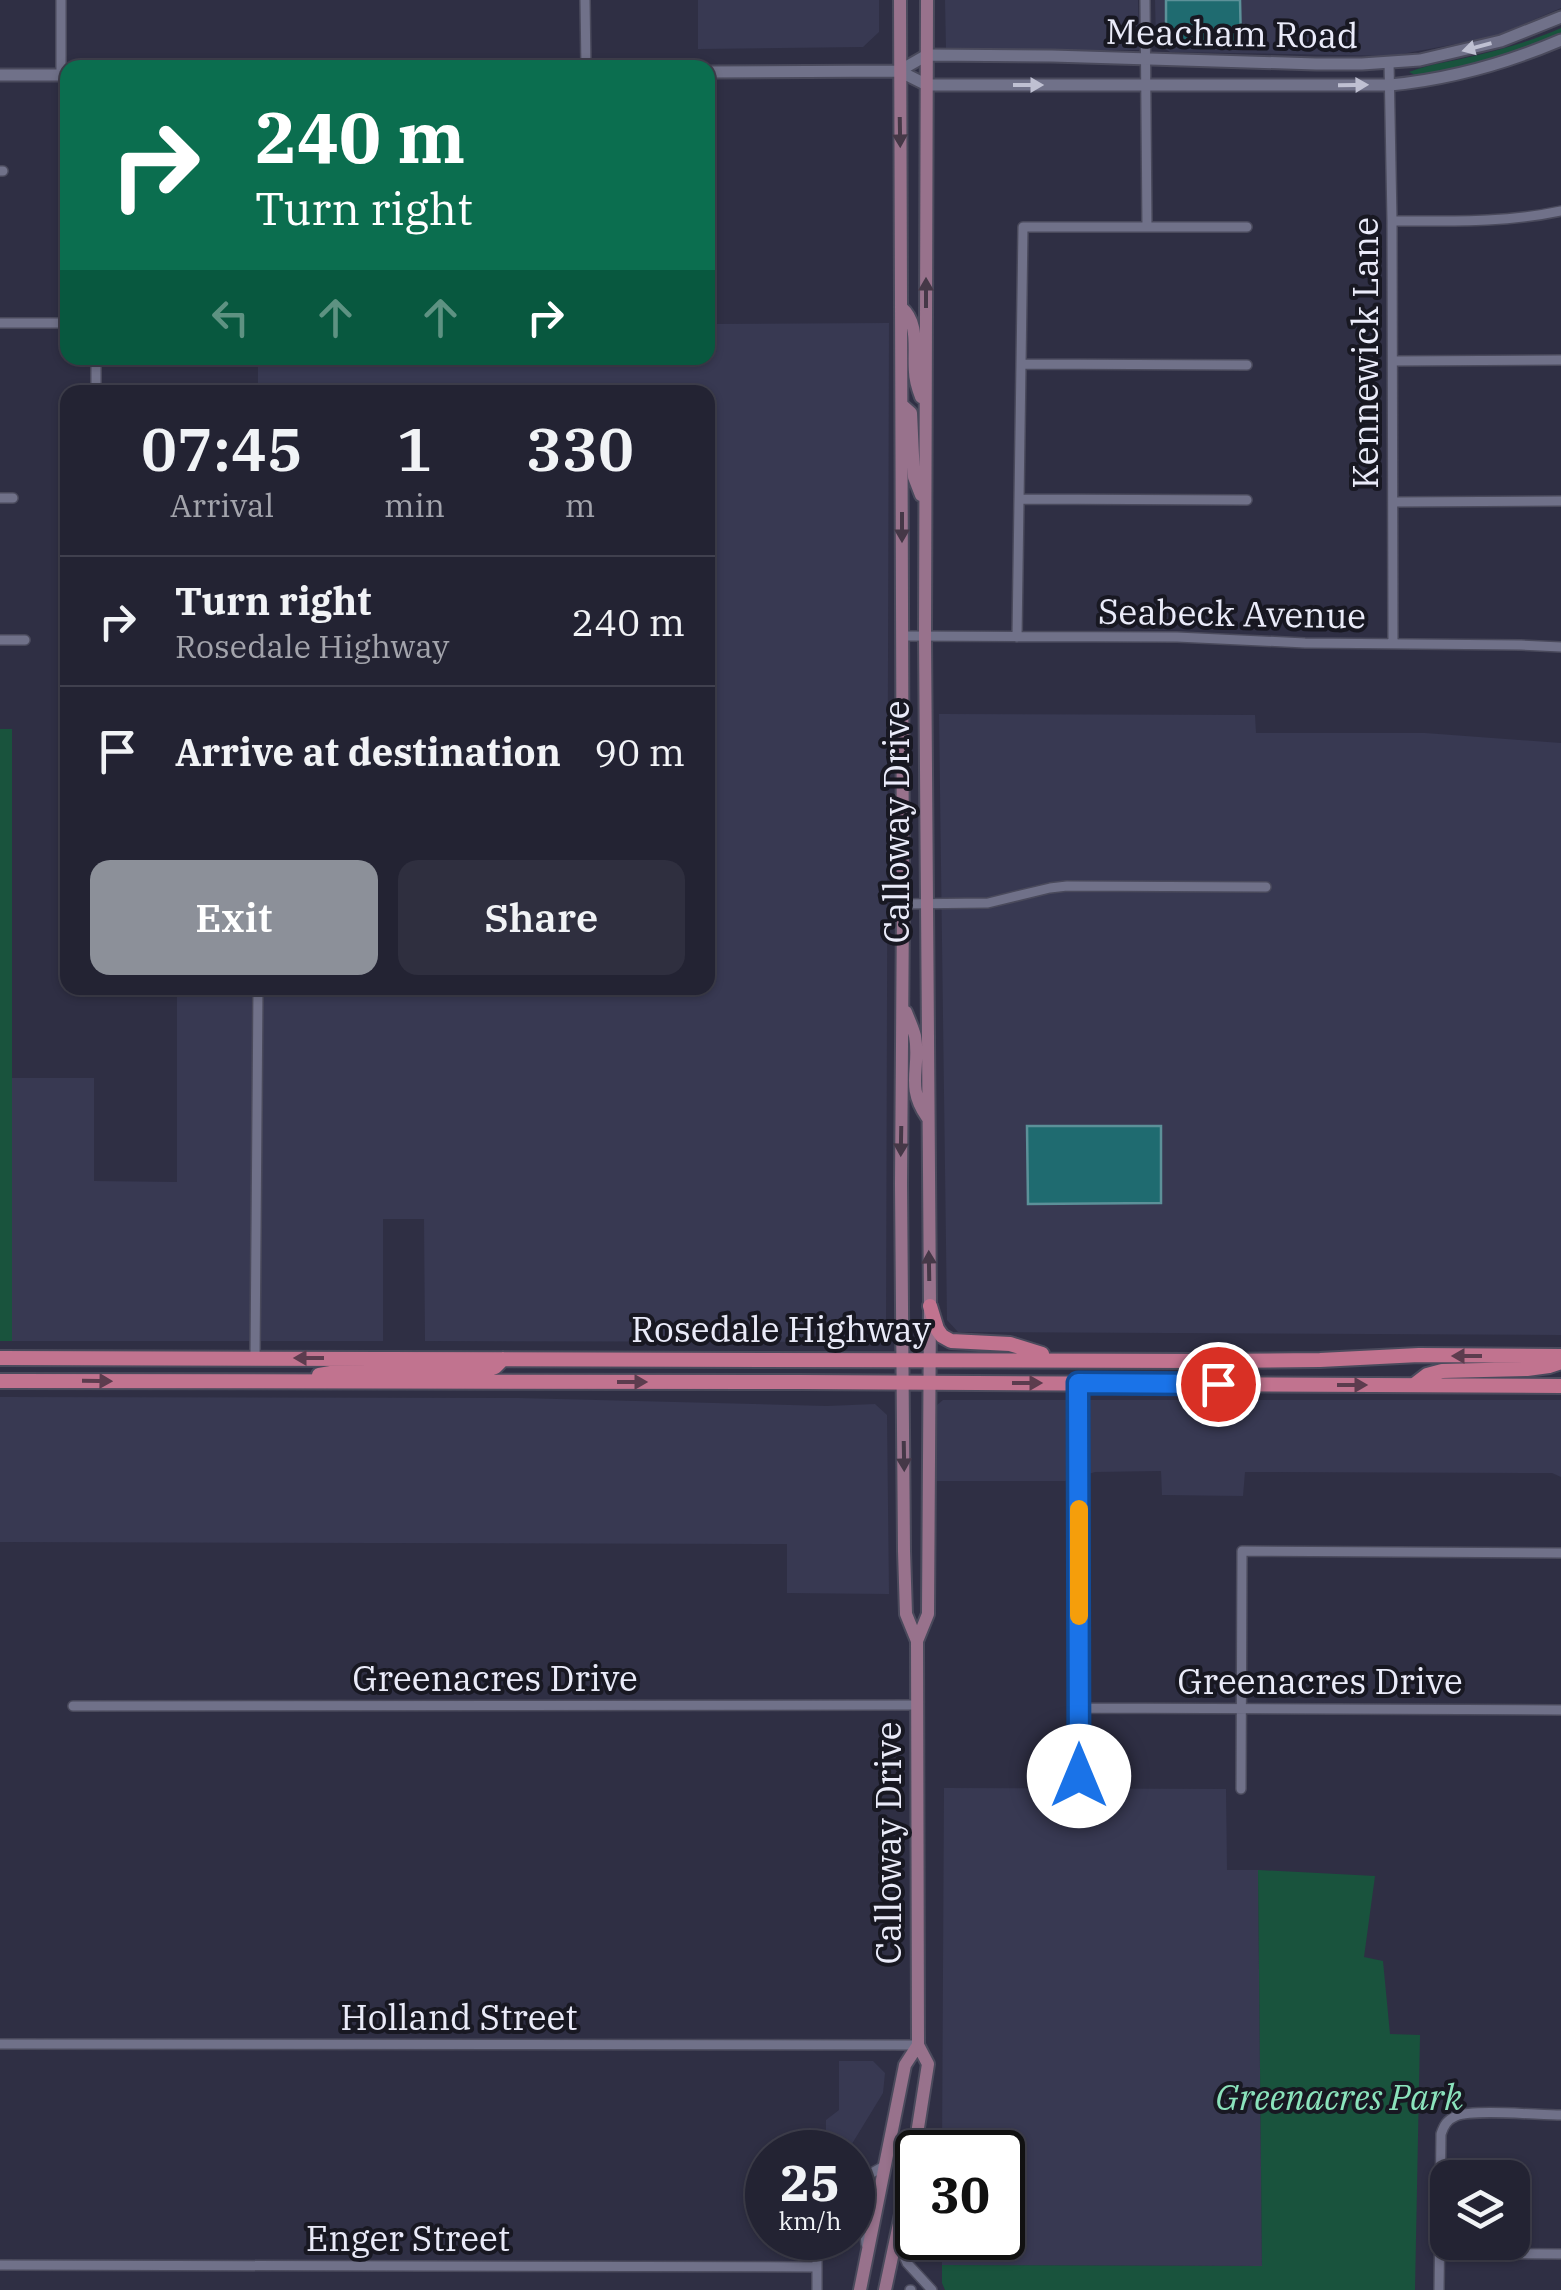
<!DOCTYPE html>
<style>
body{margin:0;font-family:"IBM Plex Serif",serif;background:#2f2f3f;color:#f1f3f6;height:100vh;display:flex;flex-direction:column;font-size:38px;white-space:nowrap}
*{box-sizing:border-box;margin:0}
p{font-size:32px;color:#a3a4ac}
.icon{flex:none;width:55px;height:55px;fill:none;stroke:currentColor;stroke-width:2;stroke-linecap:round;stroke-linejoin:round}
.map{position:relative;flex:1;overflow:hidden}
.sheet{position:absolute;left:60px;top:385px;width:655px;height:610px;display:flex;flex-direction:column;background:#232333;border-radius:20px;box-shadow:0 2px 8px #0004,0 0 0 2px #40404e}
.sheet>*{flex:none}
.top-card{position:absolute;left:60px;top:60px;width:655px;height:305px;border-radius:20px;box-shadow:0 2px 8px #0004,0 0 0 2px #40404e;background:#0b6e4f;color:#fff;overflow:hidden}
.tools{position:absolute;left:1430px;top:2160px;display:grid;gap:20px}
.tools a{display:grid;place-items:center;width:100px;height:100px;border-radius:20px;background:#232333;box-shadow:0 2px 8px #0004,0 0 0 2px #40404e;font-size:50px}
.speed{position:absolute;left:745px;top:2130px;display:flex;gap:20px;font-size:50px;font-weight:700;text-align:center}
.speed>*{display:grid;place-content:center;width:130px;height:130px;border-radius:50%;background:#232333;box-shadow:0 2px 8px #0004,0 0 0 2px #40404e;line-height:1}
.speed small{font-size:25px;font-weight:400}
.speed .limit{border:5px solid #111;border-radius:15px;background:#fff;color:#111}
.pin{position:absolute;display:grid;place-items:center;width:85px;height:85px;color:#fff;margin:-42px;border:5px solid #fff;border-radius:50%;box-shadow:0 2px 10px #0007}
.me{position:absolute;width:110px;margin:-55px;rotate:0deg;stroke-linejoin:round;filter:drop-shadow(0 0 8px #0008)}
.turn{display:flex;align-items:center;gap:35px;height:210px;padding:0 30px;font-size:45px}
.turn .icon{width:130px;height:130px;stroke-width:2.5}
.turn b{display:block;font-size:70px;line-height:85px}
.lanes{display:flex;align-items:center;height:95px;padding:0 30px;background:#0003;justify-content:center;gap:50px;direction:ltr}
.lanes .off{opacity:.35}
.eta{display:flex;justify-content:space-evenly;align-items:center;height:170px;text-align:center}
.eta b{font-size:60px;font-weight:600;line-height:70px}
.cta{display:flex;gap:20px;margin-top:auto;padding:20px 30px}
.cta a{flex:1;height:115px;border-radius:20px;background:#8c9099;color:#fff;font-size:40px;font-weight:600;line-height:115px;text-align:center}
.cta a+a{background:#2f2f3f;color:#f1f3f6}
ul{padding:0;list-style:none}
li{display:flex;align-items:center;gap:30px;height:130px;padding:0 30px;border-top:2px solid #40404e}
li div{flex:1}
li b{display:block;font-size:38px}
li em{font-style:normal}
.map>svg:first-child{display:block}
</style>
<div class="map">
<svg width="1561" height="2290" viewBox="0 0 1561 2290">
<rect width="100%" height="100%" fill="#2f2f44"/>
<path fill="#383952" d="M698,0H879V32L863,47L698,49Z
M945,0H1138L1139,50H946Z
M1155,0H1561V8L1494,37L1391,56L1170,52L1156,43Z
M889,323L886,1342L425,1341L424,1219H383V1341H12V1078H94V1181L177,1182V988H708V392H258V358H708V324Z
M939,714L1255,715L1256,733H1425L1561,743V1335L958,1332L947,1320Z
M0,1397L519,1398L827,1406L875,1404L887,1415L889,1594L787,1593V1544L0,1542Z
M943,1400H1561V1477L1552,1473L1245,1472L1243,1496L1162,1495L1161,1471L1095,1472L1065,1481H933L931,1410Z
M944,1788L1226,1789L1227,1870H1258L1262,2266L942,2265V2238H1002V2152H942Z
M839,2061H873L885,2073L883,2093L847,2152H802V2140H826V2120L839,2110Z"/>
<path fill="#19533d" d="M1561,28V36L1492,62L1419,77L1409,72C1432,63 1455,61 1478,55C1506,48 1534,40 1561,28Z
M0,729H12V1341H0Z
M1258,1870L1375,1876L1364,1957L1383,1961L1390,2034L1420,2035L1415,2290H945L942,2283V2265L1262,2266Z"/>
<path fill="#1f6b70" stroke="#5c9199" stroke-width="2.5" d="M1166,0H1240L1241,45H1166Z
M1027,1126H1161V1203L1028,1204Z"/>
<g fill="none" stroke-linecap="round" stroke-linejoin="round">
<defs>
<path id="minor" d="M585,0L586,68
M1145,0L1147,227
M1389,62L1392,221L1393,644
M61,75V0
M0,171H3
M1392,221C1449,221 1505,223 1561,211
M0,323H64
M1393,361L1561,360
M1021,364L1247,365
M96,392V358
M0,498H13
M1019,499L1247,500
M1393,502L1561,501
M902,636L1177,637L1305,643L1521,645L1561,647
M1017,637L1023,227H1247
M0,640H25
M903,904L988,903L1050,888L1067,886L1266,887
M255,1358L258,988
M1078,1383L1079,1776
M73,1706L917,1705
M1079,1708L1561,1710
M1241,1789L1242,1551L1561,1553
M0,2044L918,2045
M852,2184L886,2165
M852,2205L864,2225L866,2244
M897,2241L907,2263L932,2290
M1440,2253L1561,2254
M0,2265L817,2267
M817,2290V2238
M910,2290H911
M1439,2290L1441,2134C1444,2125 1447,2120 1456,2116C1474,2109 1538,2115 1561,2115"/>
<path id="tertiary" d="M899,71L927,55L1052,56L1316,64H1362L1420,60L1501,41L1561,17
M708,72L899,71L927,85H1390C1451,79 1505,64 1561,40
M0,75H68"/>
<path id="secondary" d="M901,307C920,323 913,349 915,372C915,381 918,389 921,397
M902,405L911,413L914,477L921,495
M906,1012C909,1020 913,1028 915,1036C921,1068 905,1086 927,1117
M917,1641L928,1614L930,1306L925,636L927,0
M860,2290L905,2065L918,2045
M885,2290L914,2153L928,2064L918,2045L917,1641L906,1614L904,1551L901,1184L903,904L900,0"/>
<path id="primary" d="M930,1306L937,1329L942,1336L951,1341L1010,1344L1042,1354
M0,1358L1205,1361L1320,1360L1419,1355L1561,1356
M319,1375L349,1370H485L495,1367L503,1359
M0,1381L801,1382L1561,1386
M1414,1385L1427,1375L1442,1371L1527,1369L1549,1366L1561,1362"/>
</defs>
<use href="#minor" stroke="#4a4a5c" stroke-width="12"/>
<use href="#tertiary" stroke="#4a4a5c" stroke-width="15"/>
<use href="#secondary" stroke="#4a4a5c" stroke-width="16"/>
<use href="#primary" stroke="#4a4a5c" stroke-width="18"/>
<use href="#minor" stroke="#707189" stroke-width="9"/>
<use href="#tertiary" stroke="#707189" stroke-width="11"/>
<use href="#secondary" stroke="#98728c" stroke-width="12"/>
<use href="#primary" stroke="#c1738f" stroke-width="14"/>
</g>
<defs><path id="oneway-solid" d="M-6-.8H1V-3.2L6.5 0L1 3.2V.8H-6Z" transform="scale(2.5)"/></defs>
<g fill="#bfc0d2">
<use href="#oneway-solid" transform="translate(1477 47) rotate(165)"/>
<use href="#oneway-solid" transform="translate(1028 85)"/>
<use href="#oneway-solid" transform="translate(1353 85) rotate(-1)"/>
</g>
<g fill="#453847">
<use href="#oneway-solid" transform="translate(900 132) rotate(89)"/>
<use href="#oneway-solid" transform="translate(926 293) rotate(-90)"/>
<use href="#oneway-solid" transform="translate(902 527) rotate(90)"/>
<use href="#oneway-solid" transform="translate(901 1141) rotate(91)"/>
<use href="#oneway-solid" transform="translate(929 1266) rotate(-91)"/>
<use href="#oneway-solid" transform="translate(904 1456) rotate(89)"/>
</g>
<g fill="#5c3c4e">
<use href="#oneway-solid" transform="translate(1467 1356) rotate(-180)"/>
<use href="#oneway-solid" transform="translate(309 1358) rotate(-180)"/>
<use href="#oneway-solid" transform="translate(97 1381) rotate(1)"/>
<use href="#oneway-solid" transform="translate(632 1382)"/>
<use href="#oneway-solid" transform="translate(1027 1383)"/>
<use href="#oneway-solid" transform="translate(1352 1385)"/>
</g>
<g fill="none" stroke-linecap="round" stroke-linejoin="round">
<defs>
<path id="route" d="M1079,1776L1078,1383L1218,1384"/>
</defs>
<use href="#route" stroke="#114b97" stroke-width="25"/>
<use href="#route" stroke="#1a73e8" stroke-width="18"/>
<path stroke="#f59e0b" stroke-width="18" d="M1079,1509V1616"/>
</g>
<g text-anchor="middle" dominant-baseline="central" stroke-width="8" stroke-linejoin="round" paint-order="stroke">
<g font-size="35" fill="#eaebf9" stroke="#181822">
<text transform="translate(1232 33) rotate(1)">Meacham Road</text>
<text transform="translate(1365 353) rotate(-90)">Kennewick Lane</text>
<text transform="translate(1232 613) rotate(1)">Seabeck Avenue</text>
<text transform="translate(896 822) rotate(-90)">Calloway Drive</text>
<text x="781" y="1329">Rosedale Highway</text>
<text x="495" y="1678">Greenacres Drive</text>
<text x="1320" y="1681">Greenacres Drive</text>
<text transform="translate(888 1843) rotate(-90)">Calloway Drive</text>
<text x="459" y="2017">Holland Street</text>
<text x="408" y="2238">Enger Street</text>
</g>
<g font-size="35" font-style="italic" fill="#8be3bc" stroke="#181822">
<text x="1339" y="2097">Greenacres Park</text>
</g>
</g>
</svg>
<div class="tools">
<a><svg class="icon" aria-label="layers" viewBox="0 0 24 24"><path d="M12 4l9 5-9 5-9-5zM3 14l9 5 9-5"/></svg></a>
</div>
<div class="speed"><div>25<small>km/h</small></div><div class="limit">30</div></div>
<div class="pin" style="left:1218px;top:1384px;background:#d93025"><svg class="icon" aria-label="arrive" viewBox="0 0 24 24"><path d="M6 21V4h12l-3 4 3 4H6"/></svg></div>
<svg class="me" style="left:1079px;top:1776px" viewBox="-20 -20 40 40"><circle r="19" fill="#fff"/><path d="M0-13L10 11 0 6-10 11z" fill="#1a73e8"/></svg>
<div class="top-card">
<div class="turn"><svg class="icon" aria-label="right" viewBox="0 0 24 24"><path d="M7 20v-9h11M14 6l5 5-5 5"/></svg><div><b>240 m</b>Turn right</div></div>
<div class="lanes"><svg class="icon off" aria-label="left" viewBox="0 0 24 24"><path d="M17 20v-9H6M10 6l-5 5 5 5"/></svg><svg class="icon off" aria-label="ahead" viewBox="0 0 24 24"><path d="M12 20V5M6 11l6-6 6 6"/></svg><svg class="icon off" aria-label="ahead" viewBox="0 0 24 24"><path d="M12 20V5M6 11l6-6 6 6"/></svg><svg class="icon" aria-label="right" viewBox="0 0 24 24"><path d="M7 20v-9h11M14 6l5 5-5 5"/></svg></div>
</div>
<section class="sheet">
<div class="eta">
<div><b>07:45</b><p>Arrival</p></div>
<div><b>1</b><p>min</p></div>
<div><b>330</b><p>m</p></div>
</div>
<ul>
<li><svg class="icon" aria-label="right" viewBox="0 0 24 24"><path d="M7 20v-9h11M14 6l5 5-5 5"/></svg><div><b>Turn right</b><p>Rosedale Highway</p></div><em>240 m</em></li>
<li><svg class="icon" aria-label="arrive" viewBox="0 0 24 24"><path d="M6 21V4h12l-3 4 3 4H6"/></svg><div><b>Arrive at destination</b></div><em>90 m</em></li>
</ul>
<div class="cta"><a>Exit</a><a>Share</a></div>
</section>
</div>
